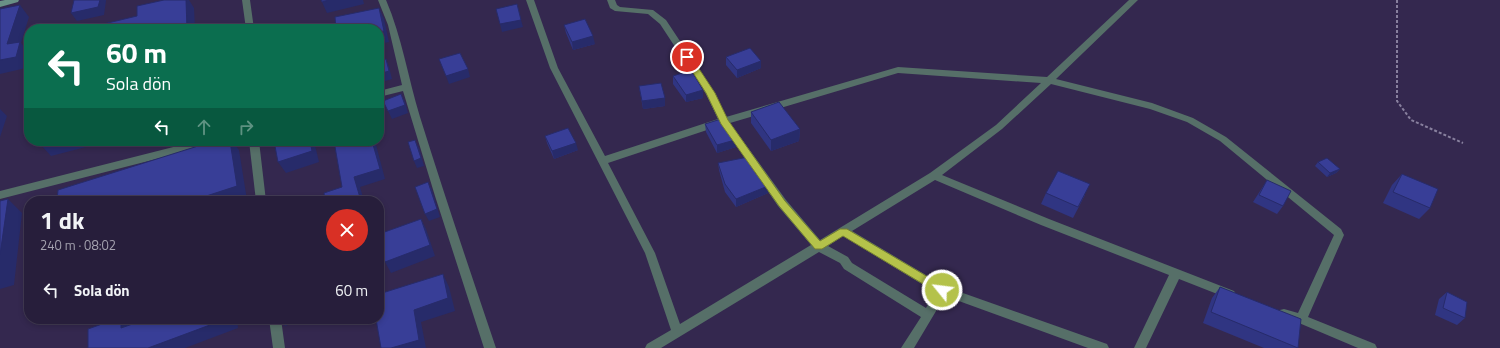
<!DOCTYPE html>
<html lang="tr">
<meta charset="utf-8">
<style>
body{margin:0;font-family:"Titillium Web",sans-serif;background:#332b46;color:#f1f3f6;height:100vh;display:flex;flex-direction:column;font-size:15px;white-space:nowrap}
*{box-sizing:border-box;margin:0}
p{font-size:13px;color:#a4a2af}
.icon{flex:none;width:22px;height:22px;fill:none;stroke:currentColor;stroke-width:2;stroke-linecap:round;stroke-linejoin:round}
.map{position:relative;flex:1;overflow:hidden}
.details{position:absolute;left:24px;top:196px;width:360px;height:128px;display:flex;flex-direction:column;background:#271e3b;border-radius:16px;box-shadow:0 2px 6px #0003,0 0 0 1px #433c55}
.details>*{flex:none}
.hud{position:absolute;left:24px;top:24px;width:360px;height:122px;border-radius:16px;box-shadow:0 2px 6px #0003,0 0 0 1px #433c55;background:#0b6e4f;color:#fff;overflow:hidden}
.pin{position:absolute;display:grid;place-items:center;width:34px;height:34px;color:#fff;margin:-17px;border:2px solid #fff;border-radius:50%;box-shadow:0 1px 4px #0007}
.me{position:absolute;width:44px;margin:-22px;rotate:299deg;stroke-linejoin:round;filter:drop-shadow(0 0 3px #0008)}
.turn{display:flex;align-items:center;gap:14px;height:84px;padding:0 16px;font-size:18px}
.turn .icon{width:52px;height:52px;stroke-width:2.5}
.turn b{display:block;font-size:28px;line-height:34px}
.lanes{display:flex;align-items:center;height:38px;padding:0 16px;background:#0003;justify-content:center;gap:20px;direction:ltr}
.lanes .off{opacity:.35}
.round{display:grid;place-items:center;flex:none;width:42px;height:42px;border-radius:21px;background:#332b46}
.head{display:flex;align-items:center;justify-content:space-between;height:68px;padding:0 16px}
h1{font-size:24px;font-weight:700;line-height:30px}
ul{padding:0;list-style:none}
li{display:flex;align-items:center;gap:12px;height:52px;padding:0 16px}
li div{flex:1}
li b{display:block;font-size:15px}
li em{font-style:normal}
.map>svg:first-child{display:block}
</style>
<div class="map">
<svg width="1500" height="348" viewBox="0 0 1500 348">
<rect width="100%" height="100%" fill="#34284f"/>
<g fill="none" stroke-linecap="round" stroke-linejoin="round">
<path stroke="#88809e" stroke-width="2" stroke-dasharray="3 2" stroke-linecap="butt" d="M1397,0V101L1411,120L1463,143"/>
<path fill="#566f68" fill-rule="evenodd" d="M242,0H250L254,29H246Z
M378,0H386C402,37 408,78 420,117C444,194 470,271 496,348H484L435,196L403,91L379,97V91L402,85L388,25Z
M526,0H534L558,68L605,156L718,119L706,94L660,24L648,14L615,11L610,8L607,0H615L617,5L620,7L653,10L666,20L713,91L726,117L898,67L1047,77L1129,0H1138L1056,79L1152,103L1193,118L1226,137L1341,229L1344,235L1308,317L1375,344L1377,348H1358L1299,323L1280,318L1278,314L1280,310L1284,309L1298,313L1334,235L1220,141L1187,122L1150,109L1051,84L1002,129L942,175L1049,219L1234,291L1236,294L1234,297L1230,299L1179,279L1146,348H1134L1169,275L1041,225L935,180L852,231L946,287L1107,344L1109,348H1088L945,296L914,348H901L921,317L844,269L840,263L819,252L661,348H645L647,344L671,330L645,253L550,68ZM898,73L1041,83L996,125L930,173L820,240L786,200L730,123ZM722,125L778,206L811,245L680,324L655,253L608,163ZM843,236L935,292L926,308L852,263L848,257L828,246Z
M197,141H216L211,145L0,199V191Z
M249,141H259L266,201H256Z
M269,319H281L285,348H273Z"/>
<path fill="#699186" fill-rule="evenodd" d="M5,0H19L18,2L0,7V1Z"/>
</g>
<path fill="#303582" d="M564,25L595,44L573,50L566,33Z
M726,57L761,68L737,78L726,65Z
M673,76L703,90V98L686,102L673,84Z
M639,86L665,106L643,109Z
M751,112L800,129L799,141L771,151L751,123Z
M705,124L736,147L717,153L706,132Z
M545,136L578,150L554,159L547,143Z
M1318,162L1340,169L1336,173L1327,177L1315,166Z
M718,163L756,174L768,186V193L736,207L725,192L719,170Z
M1402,174L1430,208L1419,219L1383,203L1392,185Z
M1267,180L1283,206L1277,214L1253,202L1262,188Z
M1046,193L1085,195L1073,218L1041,204Z
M1220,287L1298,348H1264L1203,323L1212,298Z
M1447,292L1465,318L1457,325L1435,315L1439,299Z"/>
<path fill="#272b6a" d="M100,0H106V1L104,15L77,21L71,13Z
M186,0H189L194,8L195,29H187Z
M329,0H363L364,4L327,13L322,2Z
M20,5L29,17L21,43L29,52L26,68L0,74V60L7,44Z
M379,8L384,19L389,42L379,44Z
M521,20L523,27L502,32L500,24Z
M593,36L595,44L573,50L572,42Z
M386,59L389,67L392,79L379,83V74Z
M761,61V68L737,78V70Z
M468,69L470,77L449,84L446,76Z
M703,90V98L686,102V95Z
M401,94L405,102L408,113L392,119L388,111Z
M665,98V106L643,109L642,101Z
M0,109L7,116L0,137Z
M800,129L799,141L771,151V140Z
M415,140L419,148L424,166L417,168L414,161Z
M735,140L736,147L717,153V145Z
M56,141H87L86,147L51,156L41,145Z
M230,141H232L239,150L247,200L243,201H191Z
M310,141H314L319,162L286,173L278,162Z
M372,141H375L385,179L360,187L364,201H361L354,177Z
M576,143L578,150L554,159L552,151Z
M1340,169L1336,173L1327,177L1330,173Z
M428,182L432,190L440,217L429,221L425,214Z
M768,186V193L736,207V199Z
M8,199L22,213L14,285L0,289V255Z
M379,217L386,236L379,238Z
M421,219L426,229L435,256L391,273L385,262Z
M443,274L449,287L455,311L421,322L426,348H391L414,310Z
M121,319H123L132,327L121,328Z
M226,319H237L238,328L185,348H148Z
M280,319H303L285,326Z"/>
<path fill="#383e97" stroke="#272b6a" d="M74,0H100L98,7L71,13Z
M164,0H186L187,29H91V27L137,16V6Z
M321,0H329L322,2Z
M517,4L521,20L500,24L496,9Z
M20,5L7,44L20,42L16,57L0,60V9Z
M379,8L384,31L379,32V29H336L335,17Z
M585,19L593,36L572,42L564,25Z
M313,26L314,29H300Z
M750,48L761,61L737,70L726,57Z
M460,53L468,69L446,76L439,59Z
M386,59L389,71L379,74V61Z
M691,70L703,90L686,95L673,76Z
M661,83L665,98L642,101L639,86Z
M401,94L405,105L388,111L383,101Z
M779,102L800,129L771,140L751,112Z
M721,119L735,140L717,145L705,124Z
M568,128L576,143L552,151L545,136Z
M415,140L421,158L414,161L408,142Z
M42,141H56L41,145Z
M214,141H230L237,186L191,201H57L58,190Z
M274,141H310L312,151L278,162Z
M334,141H372L380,169L354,177L361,201H325L324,193L342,187Z
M748,157L753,164L756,174L759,173L768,186L736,199L725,184L718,163Z
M1327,158L1340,169L1330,173L1318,162Z
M1058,171L1090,184L1078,207L1046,193Z
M1402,174L1438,189L1430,208L1393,192Z
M1267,180L1291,191L1283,206L1259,195Z
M428,182L437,209L425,214L415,187Z
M8,199L0,255V201Z
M421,219L430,245L385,262L379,242V234Z
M443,274L448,298L414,310L419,340L391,348H381L376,319H379V294Z
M1220,287L1301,319L1298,348L1211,312Z
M1447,292L1467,302L1465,318L1443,308Z
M116,319H121V328L147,319H226L148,348H88V329Z"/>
<path fill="#b4c24a" stroke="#757e30" d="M687,54L690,55L715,93L728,120L785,201L820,241L840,229H847L945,287L947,290L945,293L942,294L938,293L843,236L822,249H815L779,206L721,124L706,93L683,57Z"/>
</svg>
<div class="pin" style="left:687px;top:57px;background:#d93025"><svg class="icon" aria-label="arrive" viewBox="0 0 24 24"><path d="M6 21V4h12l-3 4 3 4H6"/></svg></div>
<svg class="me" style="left:942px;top:290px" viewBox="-20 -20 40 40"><circle r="17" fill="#b4c24a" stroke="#fff" stroke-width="3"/><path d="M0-11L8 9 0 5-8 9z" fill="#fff"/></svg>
<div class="hud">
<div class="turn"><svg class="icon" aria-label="left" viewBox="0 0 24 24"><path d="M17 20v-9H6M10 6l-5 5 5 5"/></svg><div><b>60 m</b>Sola dön</div></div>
<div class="lanes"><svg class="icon" aria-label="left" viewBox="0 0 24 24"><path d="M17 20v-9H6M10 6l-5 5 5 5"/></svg><svg class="icon off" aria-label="ahead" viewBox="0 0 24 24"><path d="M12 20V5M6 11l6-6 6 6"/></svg><svg class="icon off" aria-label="right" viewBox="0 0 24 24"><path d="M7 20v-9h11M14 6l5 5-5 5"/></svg></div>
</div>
<section class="details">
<div class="head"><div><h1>1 dk</h1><p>240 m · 08:02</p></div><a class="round" style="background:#d93025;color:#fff"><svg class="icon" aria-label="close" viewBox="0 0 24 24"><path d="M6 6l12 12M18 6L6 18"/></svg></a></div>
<ul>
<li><svg class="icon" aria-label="left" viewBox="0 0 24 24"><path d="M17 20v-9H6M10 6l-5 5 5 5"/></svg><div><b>Sola dön</b></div><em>60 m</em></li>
</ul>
</section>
</div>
